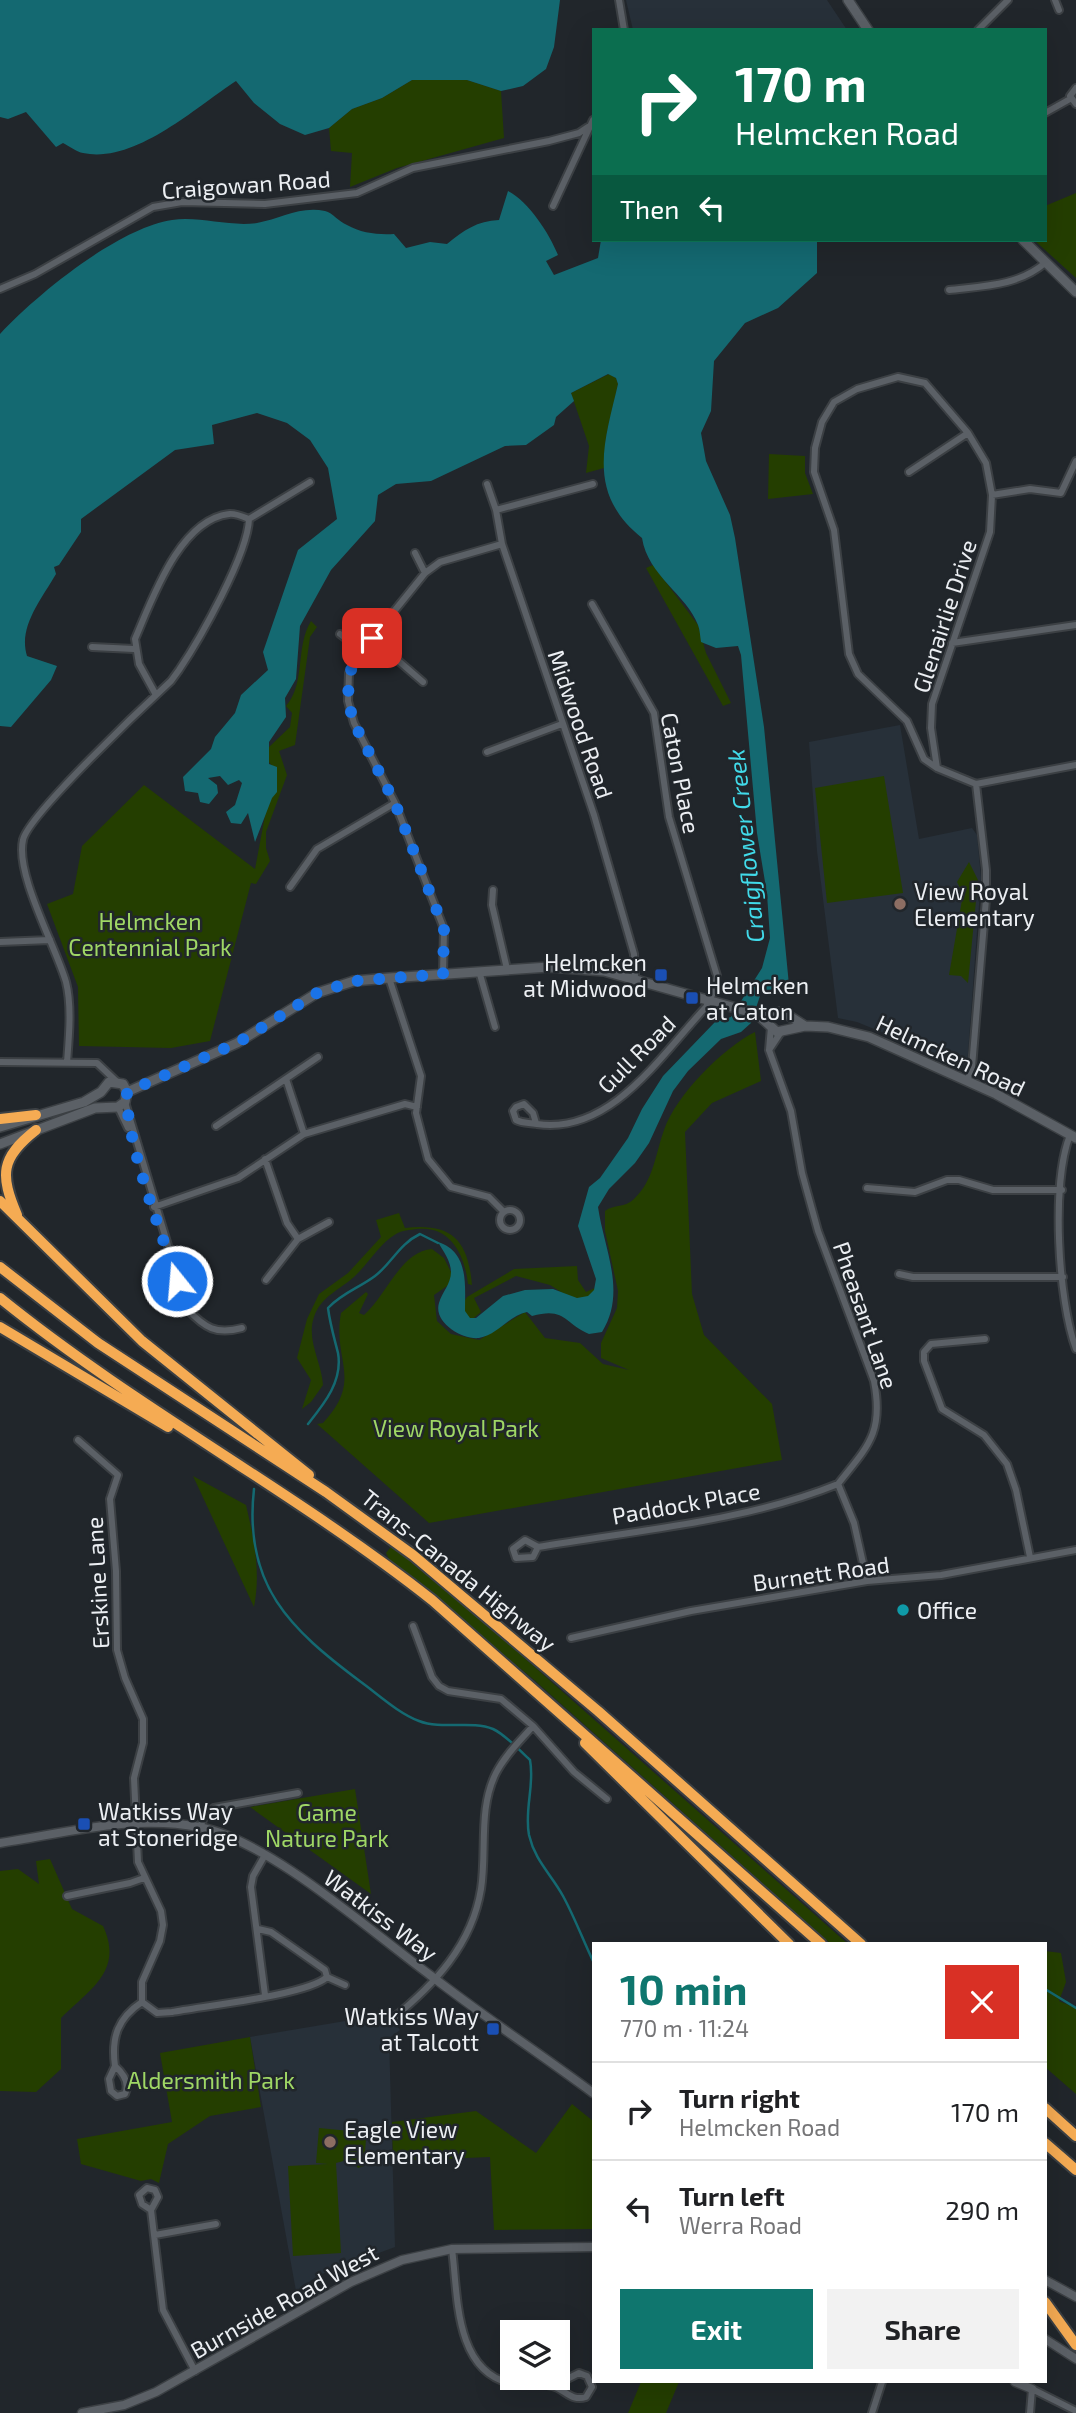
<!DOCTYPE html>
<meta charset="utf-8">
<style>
body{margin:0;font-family:"Exo 2",sans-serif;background:#f2f2f2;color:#202124;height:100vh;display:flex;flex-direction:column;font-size:26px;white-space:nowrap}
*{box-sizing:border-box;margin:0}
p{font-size:23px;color:#757577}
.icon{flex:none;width:38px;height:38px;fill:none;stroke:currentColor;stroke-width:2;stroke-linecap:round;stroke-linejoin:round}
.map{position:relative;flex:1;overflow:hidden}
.panel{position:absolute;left:592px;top:1942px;width:455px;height:441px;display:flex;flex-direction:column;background:#fff;border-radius:0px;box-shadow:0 7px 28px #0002}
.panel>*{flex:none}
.guide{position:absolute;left:592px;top:28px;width:455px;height:214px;border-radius:0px;box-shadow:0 7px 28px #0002;background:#0b6e4f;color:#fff;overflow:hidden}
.fabs{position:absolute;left:500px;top:2320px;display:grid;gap:14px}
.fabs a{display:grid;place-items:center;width:70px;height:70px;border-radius:0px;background:#fff;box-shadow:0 7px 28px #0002;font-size:35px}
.pin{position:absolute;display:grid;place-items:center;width:60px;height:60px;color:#fff;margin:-30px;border-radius:14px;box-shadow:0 4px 10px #0006}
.me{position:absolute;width:77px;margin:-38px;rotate:343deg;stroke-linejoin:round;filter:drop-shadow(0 0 5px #0008)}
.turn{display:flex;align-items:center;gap:24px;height:147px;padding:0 28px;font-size:32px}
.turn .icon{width:91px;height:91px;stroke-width:2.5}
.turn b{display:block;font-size:49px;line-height:60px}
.then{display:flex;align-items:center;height:66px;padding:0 28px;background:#0003;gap:14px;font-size:26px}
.round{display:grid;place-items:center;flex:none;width:74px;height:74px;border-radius:0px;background:#f2f2f2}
.head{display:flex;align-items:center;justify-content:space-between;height:119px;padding:0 28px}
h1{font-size:42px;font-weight:700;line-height:52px;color:#0f766e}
.action{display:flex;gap:14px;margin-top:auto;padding:14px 28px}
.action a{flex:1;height:80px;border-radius:0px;background:#0f766e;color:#fff;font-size:28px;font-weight:700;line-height:80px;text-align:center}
.action a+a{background:#f2f2f2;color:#202124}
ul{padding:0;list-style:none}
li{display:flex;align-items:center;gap:21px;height:98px;padding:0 28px;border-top:2px solid #e0e0e0}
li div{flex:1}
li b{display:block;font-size:26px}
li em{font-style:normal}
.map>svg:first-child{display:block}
</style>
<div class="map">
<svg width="1076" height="2413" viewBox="0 0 1076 2413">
<rect width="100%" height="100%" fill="#21262b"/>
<path fill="#273039" d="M626,0H827L847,30H633Z
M900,725L919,839L972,828L977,835L981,878L967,1067L857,1022L838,1018L817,851L809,742Z
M387,2014L400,2030L389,2038L395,2247L319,2275L296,2291L250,2037Z"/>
<path fill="#243e00" d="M440,79L467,80L501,91L504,138L397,168L350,187L352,153L331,151L329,128L352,109L382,98L412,80Z
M1076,193V278L1034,240H1045V206Z
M609,374L616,378L618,384L606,437L604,468L586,473L589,446L571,393Z
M769,454L805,456V473L813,494L768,499Z
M653,565L698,625L706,653L731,703L723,706L646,568Z
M311,621L317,627L310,637L295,745L279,751L287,775L266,832V848L270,861L256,884L251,883L210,1041L171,1048L79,1046L78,987L47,904L73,894L82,846L144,785L255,869L274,768L268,761L269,747L290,727L292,713L286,706C306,683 295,647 311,621Z
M884,776L903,893L827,903L815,788Z
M969,862L978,880L968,983L961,976L949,975L963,894L957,882Z
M755,1032L761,1081L712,1103L685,1132L692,1294L704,1335L772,1404L782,1460L429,1523L317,1424L323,1423C364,1379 332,1360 341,1313L366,1292L368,1294L359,1313L364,1315C386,1296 401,1251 432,1249L444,1258L452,1274L450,1284L434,1295L437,1321L451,1334L479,1340L525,1312L545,1338L580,1343L603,1364L629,1370L601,1358V1343L617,1308L618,1291L605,1231V1211C614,1204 625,1208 634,1199C654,1180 655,1155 664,1130C676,1095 723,1048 755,1032Z
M399,1213L405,1228C451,1223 468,1239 472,1285L468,1284C465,1256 451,1225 417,1229C410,1230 402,1230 396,1234C380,1243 369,1263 355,1276C340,1290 321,1296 314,1317C306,1340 322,1363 323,1385L311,1402L302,1409L311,1380L297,1358L307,1319L319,1294L348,1273L381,1237L376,1220Z
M577,1266L578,1280L586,1292L595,1288L596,1299H572L550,1285L516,1276L474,1298L481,1312L469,1322L460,1308L467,1297L514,1269Z
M193,1476L246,1505C254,1539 261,1572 254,1607Z
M390,1548H394L503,1639L848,1944H831L533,1679L389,1559L386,1553Z
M355,1789L371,1894L250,1807Z
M50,1859L72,1909L103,1926C124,1971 90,1989 61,2018V2069L36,2092L0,2091V1871L18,1869L39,1884L36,1861Z
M1045,1951L1061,1953L1066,1982L1059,2001L1076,2008V2094L1045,2067Z
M250,2037L261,2107L210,2116L168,2144L159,2183L151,2179L141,2181L81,2164L77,2139L172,2122L160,2053Z
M572,2104L593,2121V2229L494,2230L490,2157L393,2161L392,2122L476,2111L536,2153Z
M319,2128L350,2131L354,2132V2139H366L364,2166L358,2168L351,2159L336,2163L341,2253L293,2256L288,2166L328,2164L316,2163Z
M641,2382H679L666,2413H628Z"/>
<path fill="#146971" d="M0,0H560L554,47L546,69L523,86L501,91L467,80H412L382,98L352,109L329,128L305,135L280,124L254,103L236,81C196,107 135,164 83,153C77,152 69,146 63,143L56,147L26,112L8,119L0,117Z
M508,191C529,202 549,233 558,255L546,261L554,275L598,258L601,240H817V273L778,308L745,323L714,361L711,411L701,433L706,461L730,515L735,538L764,727L789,985L761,993L751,1023L741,1032L721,1039L688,1071L673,1091L649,1143L635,1163L609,1189L598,1207C604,1249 627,1292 602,1332L589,1334C563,1323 566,1307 532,1316L527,1312C508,1316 498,1335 479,1338C462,1340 433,1322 439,1303C442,1292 451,1284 451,1272C451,1261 443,1251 438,1242C469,1252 465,1284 465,1311L470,1318H476L503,1296L525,1290L553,1289L577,1298L588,1296L594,1290L596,1279L578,1226L589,1187L600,1178L628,1138L642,1109L663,1076L715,1022L731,1017L762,968L770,938L767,894L757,833L741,655L738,646L716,648L701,642C700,636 700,630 698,625C687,595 648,576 642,538C586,493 604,444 618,384L616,378L608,374L571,393L574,401L556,417L554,425L526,445L505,446L431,481L396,484L378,495L375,521L331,570L300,626L296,679L285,698L286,717L269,742V764L277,767V792L272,798L255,842L248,813L241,824L231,823L226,812L235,805L242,783L239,780L228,785L220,776L208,778L217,785L218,793L209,804L200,802L198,793L185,791L183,777L211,749L215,737L235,713L241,695L268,670L263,652L298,550L337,519L328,468L310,440L287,423L257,413L212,425L214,444L175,450L81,519V532L59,565L54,567L56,574C41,600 18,627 27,656L57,666L51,680L11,727L0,726V334C36,295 118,228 172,220C200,216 229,227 257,223C281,219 299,206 325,211C333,213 339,222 347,225C361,233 378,235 394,234L406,248L430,242L447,244C464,230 477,221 499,220Z"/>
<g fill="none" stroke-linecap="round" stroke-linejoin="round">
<path stroke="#146971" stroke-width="2.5" d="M308,1424C324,1404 343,1381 338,1353C334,1337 330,1324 328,1308C342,1293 359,1288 375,1276C392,1263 399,1244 420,1234L438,1243
M254,1489C243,1585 290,1629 361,1682C379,1695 398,1713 419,1721C442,1730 471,1720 493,1729C506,1735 519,1750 530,1760C535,1785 524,1809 529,1835C535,1861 551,1874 563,1896C574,1916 583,1940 593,1961
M1045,1989L1076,2008"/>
<defs>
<path id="minor" d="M619,0L624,30
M1055,0L1059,10
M978,30L1008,0
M1076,88L1070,96L1076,104
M1045,113L1070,99
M553,206L593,120
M0,289L35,274L153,207L182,202L265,204L357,193L413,168L549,141L579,133L588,127
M949,290C983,286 1018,286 1045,263
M909,472L968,433
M487,484L496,510L502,544L594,815L634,954L635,977
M992,495L1030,489L1061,493L1076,461
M496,510L593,484
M249,519L310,482
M415,553L425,573
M340,634L362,651
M372,638L423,682
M952,643L1076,625
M92,647L134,649
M487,752L562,724
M937,768L931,728L932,704L990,532L992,495L986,463L968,433L925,383L898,377L857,389L834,402L822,422L815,448L814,472L834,530L849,654L858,674L907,721L924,759L937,768L976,784L1076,765
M290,887L317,849L395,803
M493,890L492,905L507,969
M0,942L50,940
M479,971L495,1027
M443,974L444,929L395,803L354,723L348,701L349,673L362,651L425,573L440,562L502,544
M389,978L421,1076L416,1113L428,1159L451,1187L489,1197L504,1212
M771,1027L769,1050L791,1111L802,1173L818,1231L874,1381C884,1433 868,1446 838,1484L854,1523L867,1581
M769,1050L781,1032
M0,1062L97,1063L116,1081
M67,1062C69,1037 72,1006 66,982C56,947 15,874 23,840C28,815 146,704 171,681L179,670C200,639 248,554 249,519C244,517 235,513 229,514C179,520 152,600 135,639L139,664L156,695
M286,1079L304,1134
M967,1081L972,1067L986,899V870L976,784
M125,1102L187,1309C205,1328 216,1335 242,1328
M118,1107L128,1128
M536,1123L533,1113L524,1104L516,1107L513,1111L516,1120C524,1124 529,1122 537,1124C611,1135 661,1055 706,1007L715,989L717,976L669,817L654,713L592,604
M216,1126L318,1057
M1070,1135C1051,1183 1058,1300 1076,1349
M265,1159L287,1223L298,1239
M867,1188L915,1192L947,1180H959L993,1190H1062
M154,1207L238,1178L304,1134L405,1104L417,1107
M500 1220a10 10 0 1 1 20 0a10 10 0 1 1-20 0Z
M899,1274L913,1277H1063
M266,1280L298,1239L329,1222
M985,1339L931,1344L924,1352V1361L942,1409L984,1435L1007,1464L1016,1490L1030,1557
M78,1440L118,1475L110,1499L116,1571L117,1650L125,1678L143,1719V1743L134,1778L138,1862L161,1911L163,1925L160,1941L142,1982V2002L157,2013L172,2012C203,2006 308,1995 327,1977
M538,1547L525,1540L513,1549L516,1558L533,1557L538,1547C637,1530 744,1522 838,1484
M413,1626L432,1677L439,1686L448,1691L501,1699L533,1726L574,1772L607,1799
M571,1638L691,1611L867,1581L941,1575L1076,1550
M200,1827L205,1815L214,1808L298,1793
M265,1855L253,1876L251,1887L265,1995
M67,1896L130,1883L144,1878
M258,1929L271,1932L325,1970L327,1977L345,1985
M392,2019C434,1985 472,1945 481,1889C487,1851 478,1809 496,1773C505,1755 520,1741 533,1726
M115,2066L109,2079L111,2091L117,2096L125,2094C130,2083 123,2073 115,2066C111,2037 118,2018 142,2002
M151,2210L158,2197L155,2190L147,2188L139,2195L142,2204L151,2210L163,2310L195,2371
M155,2235L216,2224
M452,2249C458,2294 454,2369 509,2383C523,2387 539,2382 552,2386C565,2389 571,2402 586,2397L592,2387L587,2376L579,2373L553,2386
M872,2413L882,2382
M1030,2413L1032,2389L1076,2411"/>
<path id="tertiary" d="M0,1843C66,1833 133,1814 199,1827C270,1841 370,1931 430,1975C483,2016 539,2053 593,2093
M1045,2280L1076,2297
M1045,2339L1076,2359
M1015,2382L1032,2389
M82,2413L124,2405L156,2392L351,2282L402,2260L452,2249L593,2247"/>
<path id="secondary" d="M848,0L868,30
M1023,240L1076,292
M757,1014L783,1012L805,1026
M127,1092L237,1043L317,993L354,981L389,978L549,967L604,971L757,1014L777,1032L805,1026L828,1027L869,1037L996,1094L1076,1138
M0,1127L84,1102L101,1092L109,1082L123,1084L127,1092L125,1102L118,1107L95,1108L0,1144"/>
<path id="motorway" d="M0,1119L36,1115
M0,1201L142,1341L309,1475
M17,1215C0,1175 0,1158 36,1130
M0,1267L98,1343L326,1492L413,1555L598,1711L861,1944
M0,1298C137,1409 294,1491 432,1600L821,1944
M0,1327L168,1427
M585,1743L789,1944
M1045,2108L1076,2136
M1045,2143L1076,2170
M1045,2302L1076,2345"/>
</defs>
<use href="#minor" stroke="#3c4044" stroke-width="10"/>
<use href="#tertiary" stroke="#3c4044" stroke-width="11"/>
<use href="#secondary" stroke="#3c4044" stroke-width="12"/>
<use href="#motorway" stroke="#3c4044" stroke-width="14"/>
<use href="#minor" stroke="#5b6066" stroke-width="6"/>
<use href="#tertiary" stroke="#5b6066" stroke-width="8"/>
<use href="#secondary" stroke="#5b6066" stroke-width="9"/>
<use href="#motorway" stroke="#f5ab53" stroke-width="10"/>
</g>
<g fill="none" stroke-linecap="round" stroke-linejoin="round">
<path stroke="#1a73e8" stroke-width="12" stroke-dasharray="0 21.6" d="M177,1281C161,1230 125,1141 127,1092L237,1043L317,993L354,981L443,974L444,929L395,803L354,723L348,701L349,673L372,638"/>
</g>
<g fill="#8d6e63" stroke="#21262b" stroke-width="2.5">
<circle cx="900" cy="904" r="7"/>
<circle cx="330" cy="2142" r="7"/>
</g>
<g fill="#1a4fb4" stroke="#21262b" stroke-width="2.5">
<rect x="654" y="968" width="14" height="14" rx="3.5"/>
<rect x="685" y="991" width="14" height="14" rx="3.5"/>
<rect x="77" y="1817" width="14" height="14" rx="3.5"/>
<rect x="486" y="2022" width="14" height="14" rx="3.5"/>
</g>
<circle fill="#0f9aa8" stroke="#21262b" stroke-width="2.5" cx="903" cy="1610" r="7"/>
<g text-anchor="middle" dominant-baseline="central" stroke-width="5" stroke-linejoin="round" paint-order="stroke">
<g font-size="23" fill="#eceff3" stroke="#21262b">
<text transform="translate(246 184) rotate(-4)">Craigowan Road</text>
<text transform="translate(944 616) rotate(-72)">Glenairlie Drive</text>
<text transform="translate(581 724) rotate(71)">Midwood Road</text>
<text transform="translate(681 773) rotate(79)">Caton Place</text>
<text transform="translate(636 1054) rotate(-45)">Gull Road</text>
<text transform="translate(951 1055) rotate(25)">Helmcken Road</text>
<text transform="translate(866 1315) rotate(71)">Pheasant Lane</text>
<text transform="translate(686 1503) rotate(-10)">Paddock Place</text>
<text transform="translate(459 1570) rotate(39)">Trans-Canada Highway</text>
<text transform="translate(821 1573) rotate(-8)">Burnett Road</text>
<text transform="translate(97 1583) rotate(-93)">Erskine Lane</text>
<text transform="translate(381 1915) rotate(37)">Watkiss Way</text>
<text transform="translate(284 2301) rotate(-29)">Burnside Road West</text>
</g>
<g font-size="23" fill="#eceff3" stroke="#21262b" text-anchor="start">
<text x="914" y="891">View Royal<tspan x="914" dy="26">Elementary</tspan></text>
<text x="647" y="962" text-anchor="end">Helmcken<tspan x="647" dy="26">at Midwood</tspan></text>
<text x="706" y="985">Helmcken<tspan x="706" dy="26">at Caton</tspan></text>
<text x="917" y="1610">Office</text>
<text x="98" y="1811">Watkiss Way<tspan x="98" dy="26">at Stoneridge</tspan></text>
<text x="479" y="2016" text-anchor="end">Watkiss Way<tspan x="479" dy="26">at Talcott</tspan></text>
<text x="344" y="2129">Eagle View<tspan x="344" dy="26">Elementary</tspan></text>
</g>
<g font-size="23" fill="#9fd765" stroke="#21262b">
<text x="150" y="921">Helmcken<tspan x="150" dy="26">Centennial Park</tspan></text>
<text x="456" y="1428">View Royal Park</text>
<text x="327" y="1812">Game<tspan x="327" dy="26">Nature Park</tspan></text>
<text x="211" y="2080">Aldersmith Park</text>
</g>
<g font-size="24" font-style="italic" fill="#41dae9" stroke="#21262b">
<text transform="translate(745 846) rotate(-96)">Craigflower Creek</text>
</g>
</g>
</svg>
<div class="fabs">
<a><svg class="icon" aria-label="layers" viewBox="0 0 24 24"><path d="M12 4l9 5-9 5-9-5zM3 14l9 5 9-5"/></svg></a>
</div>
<div class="pin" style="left:372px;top:638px;background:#d93025"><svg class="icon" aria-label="arrive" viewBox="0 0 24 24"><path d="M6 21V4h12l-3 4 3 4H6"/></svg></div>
<svg class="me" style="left:177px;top:1281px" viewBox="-20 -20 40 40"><circle r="17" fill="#1a73e8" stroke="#fff" stroke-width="3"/><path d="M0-11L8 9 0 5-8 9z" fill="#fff"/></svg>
<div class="guide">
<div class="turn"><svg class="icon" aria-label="right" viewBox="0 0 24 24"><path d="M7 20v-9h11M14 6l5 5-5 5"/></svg><div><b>170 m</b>Helmcken Road</div></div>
<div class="then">Then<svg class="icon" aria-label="left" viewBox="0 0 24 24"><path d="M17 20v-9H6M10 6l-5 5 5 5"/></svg></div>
</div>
<section class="panel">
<div class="head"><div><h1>10 min</h1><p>770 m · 11:24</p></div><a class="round" style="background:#d93025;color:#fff"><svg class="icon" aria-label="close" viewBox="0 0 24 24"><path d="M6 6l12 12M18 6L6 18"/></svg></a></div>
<ul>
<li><svg class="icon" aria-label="right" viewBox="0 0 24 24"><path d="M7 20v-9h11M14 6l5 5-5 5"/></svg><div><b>Turn right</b><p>Helmcken Road</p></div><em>170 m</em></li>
<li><svg class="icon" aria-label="left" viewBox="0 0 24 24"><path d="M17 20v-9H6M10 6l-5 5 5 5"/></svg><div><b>Turn left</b><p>Werra Road</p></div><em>290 m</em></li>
</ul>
<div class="action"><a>Exit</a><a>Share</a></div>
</section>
</div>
